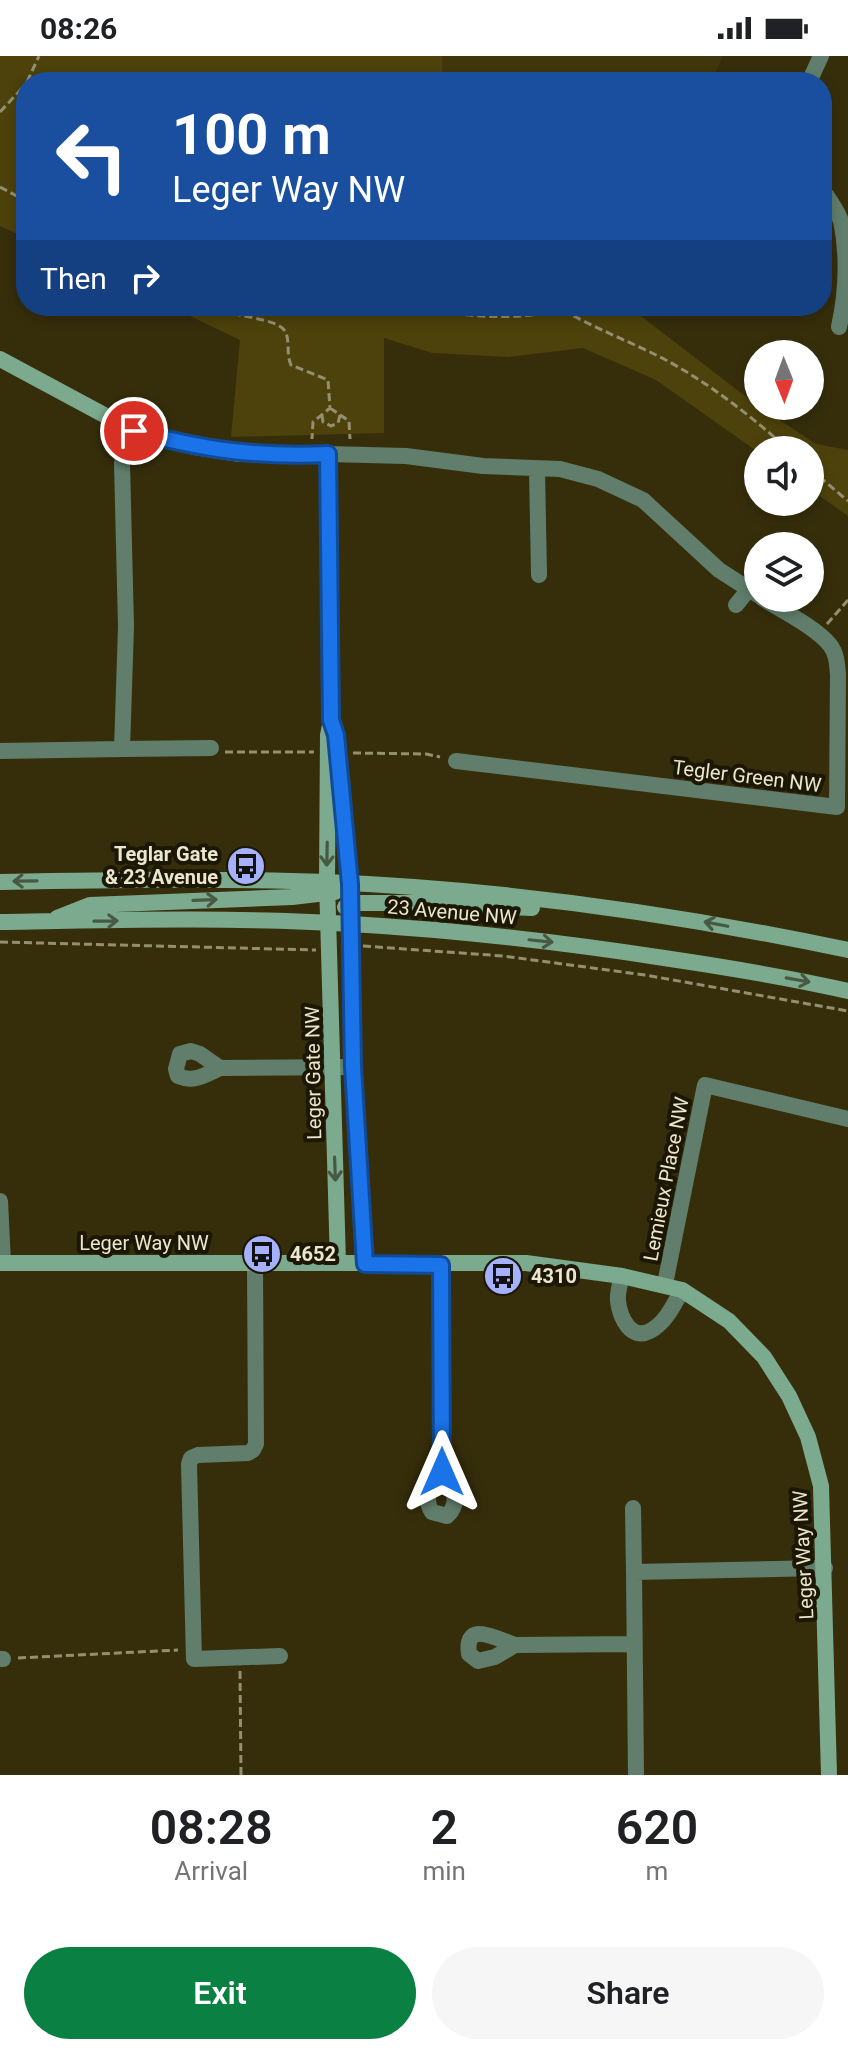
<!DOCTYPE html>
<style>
body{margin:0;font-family:Roboto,sans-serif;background:#f6f6f6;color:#202124;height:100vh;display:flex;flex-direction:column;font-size:30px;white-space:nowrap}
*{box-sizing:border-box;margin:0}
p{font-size:26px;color:#757577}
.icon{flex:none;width:44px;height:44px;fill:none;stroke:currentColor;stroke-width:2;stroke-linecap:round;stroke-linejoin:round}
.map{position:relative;height:1719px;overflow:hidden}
.details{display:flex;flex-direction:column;background:#fff;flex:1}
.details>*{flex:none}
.guide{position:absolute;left:16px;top:16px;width:816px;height:244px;border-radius:32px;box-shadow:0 4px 12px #0003;background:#1a4fa0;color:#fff;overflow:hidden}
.needle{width:52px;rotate:179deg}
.controls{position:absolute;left:744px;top:284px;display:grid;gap:16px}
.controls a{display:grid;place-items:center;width:80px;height:80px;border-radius:50%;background:#fff;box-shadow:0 4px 12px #0003;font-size:40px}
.pin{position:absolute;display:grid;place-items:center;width:68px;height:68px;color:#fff;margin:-34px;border:4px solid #fff;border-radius:50%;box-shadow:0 2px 8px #0007}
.me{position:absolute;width:88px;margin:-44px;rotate:0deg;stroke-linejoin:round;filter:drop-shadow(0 0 6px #0008)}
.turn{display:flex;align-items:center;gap:28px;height:168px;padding:0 24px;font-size:36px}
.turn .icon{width:104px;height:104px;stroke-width:2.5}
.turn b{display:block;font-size:56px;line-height:68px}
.then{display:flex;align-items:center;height:76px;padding:0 24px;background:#0003;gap:16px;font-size:30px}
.eta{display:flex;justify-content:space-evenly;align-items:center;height:136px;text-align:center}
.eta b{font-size:48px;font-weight:600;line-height:56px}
.action{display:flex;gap:16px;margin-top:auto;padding:16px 24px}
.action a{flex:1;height:92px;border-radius:48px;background:#0b8043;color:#fff;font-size:32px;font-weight:600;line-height:92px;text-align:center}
.action a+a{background:#f6f6f6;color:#202124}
.status{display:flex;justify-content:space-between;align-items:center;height:56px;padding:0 40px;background:#fff;direction:ltr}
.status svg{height:22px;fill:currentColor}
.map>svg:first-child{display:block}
</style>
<div class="status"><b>08:26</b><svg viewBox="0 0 49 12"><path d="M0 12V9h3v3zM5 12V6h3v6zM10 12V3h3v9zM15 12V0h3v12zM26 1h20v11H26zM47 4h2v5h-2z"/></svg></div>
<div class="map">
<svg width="848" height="1719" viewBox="0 0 848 1719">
<rect width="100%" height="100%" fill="#362e0b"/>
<path fill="#40360b" d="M442,0H723L711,26H442Z"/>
<path fill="#4d420b" d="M0,0H442V26H26V182L0,170Z
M169,250H484L494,252L628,250L758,350L816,388L848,394V460L810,433V394H758V396L656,324L583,292L508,301L432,297L384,282V377L231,381L240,284Z"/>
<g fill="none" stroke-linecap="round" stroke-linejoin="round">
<path stroke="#958f71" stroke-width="3" stroke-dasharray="8 4" stroke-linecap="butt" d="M27,26L39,0
M0,56L26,28
M0,131L26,145
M210,250C227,261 281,261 286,277C290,288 286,298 291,309L328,324L330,352L313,366L312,383
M406,250C464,261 519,267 578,250
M563,254C596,273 631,286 664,303C709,327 751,360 789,394
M330,352L349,365L350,383
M322,359L323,366L331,370L338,367L340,359
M810,413L848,445
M827,568L848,544
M225,696H314
M353,697L426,698L440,701
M0,886L316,894
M363,890L503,900L645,919L848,955
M18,1602L178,1594
M240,1615L241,1719"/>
<path stroke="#617e6c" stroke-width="16" d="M809,26L821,0
M822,133C829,143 837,154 841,165C848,199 846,238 839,271
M328,398L406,400L483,410L560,413L598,423L643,444L719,514L758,539
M537,413L539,519
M736,549L749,533
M122,693L211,692
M0,695L122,693L126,571L122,407L134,375
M456,705L837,751L838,619C837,608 837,598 830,589C817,572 781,554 762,542
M220,1012C205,1019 194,1027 178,1020L176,1013L180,998L191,995L200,998L220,1012L353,1011
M0,1145L3,1207
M255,1208L256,1388L253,1394L248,1397L198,1399L191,1402L189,1408L194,1603L280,1600
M441,1209L442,1416C432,1428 422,1441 432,1456L447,1460C462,1446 453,1429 442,1416
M622,1220C620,1228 617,1237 618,1245C620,1262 631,1285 650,1275C666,1267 674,1248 682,1234
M665,1228L705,1029L848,1063
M633,1452L634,1516
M515,1589C497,1583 464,1563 469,1598L478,1605L495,1601L515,1589L633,1588
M0,1603H3
M636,1719L634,1516L825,1512"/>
<path stroke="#7caa8e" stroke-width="16" d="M0,303L134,375L195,391L240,398H328L331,664L328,679L327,826L338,1207
M337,697L350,828L353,1011L365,1208
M0,826C109,824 218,822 327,826C501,833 677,858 848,894
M345,851L351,847H425L532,852
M57,862L90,849L292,841L335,836
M0,866C117,864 234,861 351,868C456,874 560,886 664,902C725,911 787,921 848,935
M0,1207H526L622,1220L682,1234L729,1265L764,1301L789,1340L808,1381L821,1430L829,1719"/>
</g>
<defs><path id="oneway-shaft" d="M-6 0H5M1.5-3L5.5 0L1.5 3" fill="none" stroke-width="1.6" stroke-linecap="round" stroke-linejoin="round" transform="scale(2)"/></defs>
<g stroke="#475942">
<use href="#oneway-shaft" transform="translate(327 798) rotate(91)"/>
<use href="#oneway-shaft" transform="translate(25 825) rotate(179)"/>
<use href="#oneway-shaft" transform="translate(205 844) rotate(-2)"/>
<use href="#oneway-shaft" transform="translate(106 865) rotate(-1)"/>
<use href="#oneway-shaft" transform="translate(716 868) rotate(-169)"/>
<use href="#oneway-shaft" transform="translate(541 885) rotate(6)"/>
<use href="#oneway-shaft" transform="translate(798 924) rotate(10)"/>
<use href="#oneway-shaft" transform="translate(335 1113) rotate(88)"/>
</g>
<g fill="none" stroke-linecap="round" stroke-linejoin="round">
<defs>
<path id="route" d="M134,375C205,394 255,401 328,398L331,664L336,679L350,828L353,1011L365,1208L441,1209L442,1416"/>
</defs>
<use href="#route" stroke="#114b97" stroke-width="20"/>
<use href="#route" stroke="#1a73e8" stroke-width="14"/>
</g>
<defs>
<symbol id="bus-disc" viewBox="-11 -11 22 22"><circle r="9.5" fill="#a5b1fc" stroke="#1b1704"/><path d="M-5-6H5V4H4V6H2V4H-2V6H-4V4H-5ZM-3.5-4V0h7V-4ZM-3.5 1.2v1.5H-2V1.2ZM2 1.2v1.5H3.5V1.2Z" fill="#111"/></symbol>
</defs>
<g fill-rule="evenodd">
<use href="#bus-disc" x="224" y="788" width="44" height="44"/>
<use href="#bus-disc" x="240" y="1176" width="44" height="44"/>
<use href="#bus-disc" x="481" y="1198" width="44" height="44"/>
</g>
<g text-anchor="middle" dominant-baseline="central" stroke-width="8" stroke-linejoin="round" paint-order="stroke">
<g font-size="20" fill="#ebe6cd" stroke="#1b1704">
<text transform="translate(747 720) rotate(7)">Tegler Green NW</text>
<text transform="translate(452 856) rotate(5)">23 Avenue NW</text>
<text transform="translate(313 1017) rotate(-91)">Leger Gate NW</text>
<text transform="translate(666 1123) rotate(-79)">Lemieux Place NW</text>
<text x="144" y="1187">Leger Way NW</text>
<text transform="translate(803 1499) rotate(-93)">Leger Way NW</text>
</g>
<g font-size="20" font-weight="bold" fill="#ebe6cd" stroke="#1b1704" text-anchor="start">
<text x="218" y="798" text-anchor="end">Teglar Gate<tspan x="218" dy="23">&amp; 23 Avenue</tspan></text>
<text x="290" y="1198">4652</text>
<text x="531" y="1220">4310</text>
</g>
</g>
</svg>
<div class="controls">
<a><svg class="needle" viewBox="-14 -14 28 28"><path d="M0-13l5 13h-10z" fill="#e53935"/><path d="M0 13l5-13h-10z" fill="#757577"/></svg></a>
<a><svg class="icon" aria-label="sound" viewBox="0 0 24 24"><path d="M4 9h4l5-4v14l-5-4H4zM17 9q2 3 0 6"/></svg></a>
<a><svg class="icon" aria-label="layers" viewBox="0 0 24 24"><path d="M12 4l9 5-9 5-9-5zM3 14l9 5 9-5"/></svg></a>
</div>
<div class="pin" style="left:134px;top:375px;background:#d93025"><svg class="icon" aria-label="arrive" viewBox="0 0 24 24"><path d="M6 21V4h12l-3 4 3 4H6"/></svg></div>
<svg class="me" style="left:442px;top:1416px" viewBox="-20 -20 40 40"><path d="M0-17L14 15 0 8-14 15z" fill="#1a73e8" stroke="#fff" stroke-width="4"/></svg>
<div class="guide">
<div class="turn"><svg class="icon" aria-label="left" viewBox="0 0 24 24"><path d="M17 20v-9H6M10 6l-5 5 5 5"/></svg><div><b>100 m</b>Leger Way NW</div></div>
<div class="then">Then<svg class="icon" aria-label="right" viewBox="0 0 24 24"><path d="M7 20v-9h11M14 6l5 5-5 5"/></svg></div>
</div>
</div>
<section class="details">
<div class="eta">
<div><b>08:28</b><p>Arrival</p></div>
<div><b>2</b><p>min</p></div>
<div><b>620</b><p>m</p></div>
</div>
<div class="action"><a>Exit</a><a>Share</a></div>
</section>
